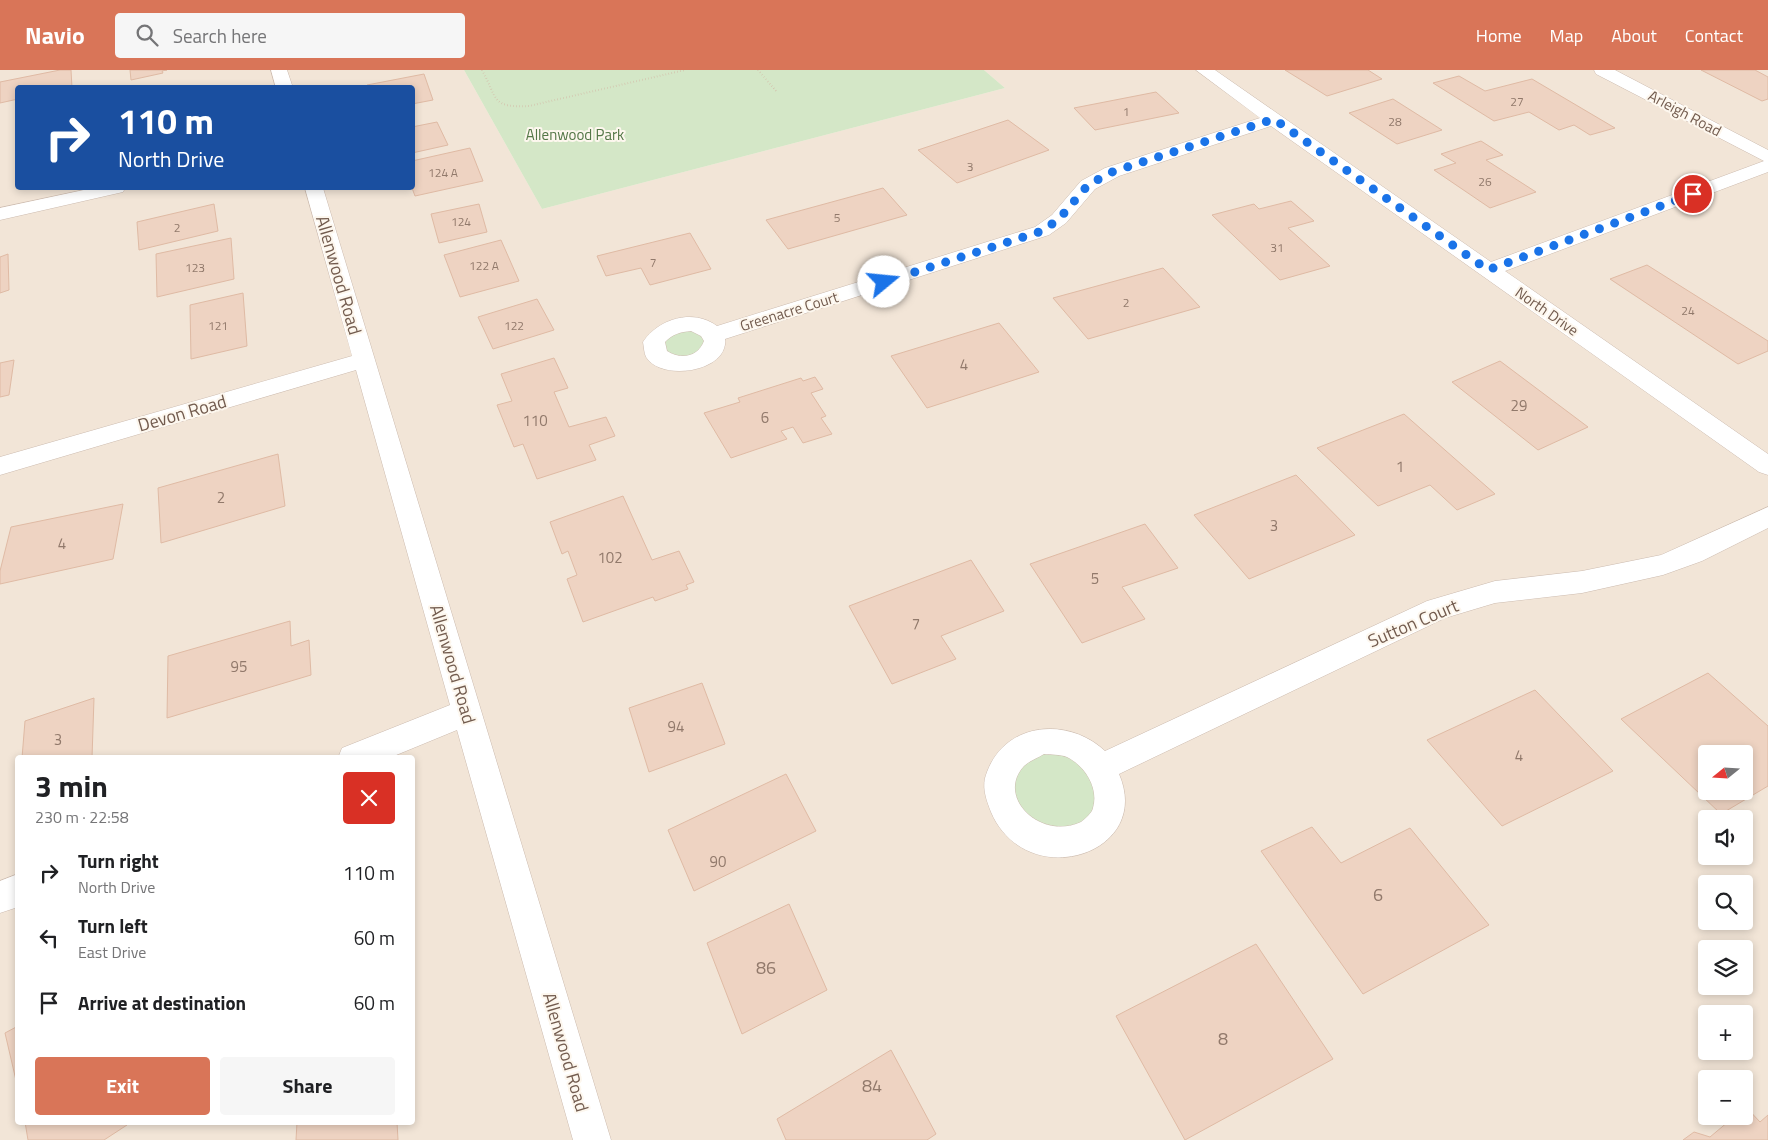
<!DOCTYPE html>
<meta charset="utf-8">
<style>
body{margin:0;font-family:"Titillium Web",sans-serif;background:#f6f6f6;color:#202124;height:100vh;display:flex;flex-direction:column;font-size:19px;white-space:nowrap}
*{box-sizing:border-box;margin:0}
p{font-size:16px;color:#757577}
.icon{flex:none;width:28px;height:28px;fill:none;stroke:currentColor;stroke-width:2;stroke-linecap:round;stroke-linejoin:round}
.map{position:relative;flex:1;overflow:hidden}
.sheet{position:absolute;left:15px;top:685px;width:400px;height:370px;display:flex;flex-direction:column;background:#fff;border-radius:5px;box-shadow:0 2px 8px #0003}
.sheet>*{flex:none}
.guide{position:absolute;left:15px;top:15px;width:400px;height:105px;border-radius:5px;box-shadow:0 2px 8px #0003;background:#1a4fa0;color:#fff;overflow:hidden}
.needle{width:32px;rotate:252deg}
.buttons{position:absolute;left:1698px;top:675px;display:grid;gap:10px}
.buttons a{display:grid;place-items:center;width:55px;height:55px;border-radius:5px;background:#fff;box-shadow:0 2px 8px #0003;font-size:25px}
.pin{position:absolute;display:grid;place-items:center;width:42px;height:42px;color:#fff;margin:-21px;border:2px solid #fff;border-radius:50%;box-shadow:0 1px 5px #0007}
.me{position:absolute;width:55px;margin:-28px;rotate:73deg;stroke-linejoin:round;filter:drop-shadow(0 0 4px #0008)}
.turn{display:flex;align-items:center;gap:18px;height:105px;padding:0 20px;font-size:22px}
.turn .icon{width:65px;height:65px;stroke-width:2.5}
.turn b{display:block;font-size:35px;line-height:42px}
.round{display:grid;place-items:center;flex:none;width:52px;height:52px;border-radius:5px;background:#f6f6f6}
.head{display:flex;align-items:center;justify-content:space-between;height:85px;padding:0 20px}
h1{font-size:30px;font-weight:700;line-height:38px}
.action{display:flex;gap:10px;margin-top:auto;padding:10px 20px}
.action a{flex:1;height:58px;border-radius:5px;background:#d97558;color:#fff;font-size:20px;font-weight:700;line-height:58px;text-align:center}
.action a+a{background:#f6f6f6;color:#202124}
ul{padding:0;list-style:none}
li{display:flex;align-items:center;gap:15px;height:65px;padding:0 20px}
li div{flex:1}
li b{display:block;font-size:19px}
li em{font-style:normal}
header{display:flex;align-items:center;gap:30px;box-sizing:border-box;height:70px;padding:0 25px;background:#d97558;color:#fff}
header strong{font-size:24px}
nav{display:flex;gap:28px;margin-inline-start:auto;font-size:18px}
.search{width:350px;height:45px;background:#f6f6f6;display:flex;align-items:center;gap:12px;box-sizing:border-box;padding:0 18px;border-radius:5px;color:#757577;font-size:19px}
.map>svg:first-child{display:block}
</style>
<header>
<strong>Navio</strong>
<div class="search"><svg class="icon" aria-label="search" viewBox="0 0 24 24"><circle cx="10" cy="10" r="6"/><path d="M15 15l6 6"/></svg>Search here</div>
<nav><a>Home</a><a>Map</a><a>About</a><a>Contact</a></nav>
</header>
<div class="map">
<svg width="1768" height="1070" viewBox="0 0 1768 1070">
<rect width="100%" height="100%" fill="#fbf3e8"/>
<path fill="#f2e5d7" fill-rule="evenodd" d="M0,0H464L542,139L1005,18L984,0H1768V1070H0ZM18,18H412V118H18ZM1706,684H1744V721H1706ZM18,688H412V1052H18ZM1706,749H1744V786H1706ZM1706,814H1744V851H1706ZM1706,879H1744V916H1706ZM1706,944H1744V981H1706ZM1706,1009H1744V1046H1706Z"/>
<path fill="#d4e7c7" d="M464,0H984L1005,18L542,139Z
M671,257L713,265L686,294L654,272Z
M1025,676L1089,685L1099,758L1022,760L1002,699Z"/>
<path fill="#eed3c2" stroke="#dfbaa4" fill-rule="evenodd" d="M60,0H71L72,18H18V29L0,33V12Z
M130,0H167L162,1L163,3L131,10Z
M1285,0H1368L1382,9L1327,26Z
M1701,0H1755L1768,7V29L1762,31Z
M424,4L433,30L412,34V18H368L367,15Z
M1459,6L1485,21L1532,9L1615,58L1590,65L1574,55L1559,60L1529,42L1494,51L1433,13Z
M1156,22L1179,43L1095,60L1074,38Z
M1393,29L1442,60L1397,74L1349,43Z
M1008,50L1049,80L957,113L918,80Z
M437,52L448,75L412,83V57Z
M1481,71L1503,85L1486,90L1536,122L1490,138L1434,100L1456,93L1441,84Z
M470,78L483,111L415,126L412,118V91Z
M883,118L907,145L788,179L766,150Z
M1291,131L1314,151L1288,158L1330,196L1280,210L1212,145L1254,134L1259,139Z
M214,134L218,161L139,180L137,152Z
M479,134L487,162L439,173L431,144Z
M690,163L711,199L650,215L641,198L606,206L597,186Z
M231,168L234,209L157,227L156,184Z
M501,170L519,211L460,227L444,185Z
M8,184L9,220L0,223V187Z
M1647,195L1768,271V281L1738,294L1610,209Z
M1163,198L1200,237L1088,269L1053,228Z
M243,223L247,276L191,289L190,235Z
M537,229L554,260L493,279L478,247Z
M999,253L1039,302L927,338L891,286Z
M554,288L568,318L554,322L569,357L606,347L615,366L589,375L596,390L537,409L523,374L514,377L497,335L512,331L501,304Z
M14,290L9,325L0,327V293Z
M1500,291L1588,357L1538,380L1452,312Z
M815,307L823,319L811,323L826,346L821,348L832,364L803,373L793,357L781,361L787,369L731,388L704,343L740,332L738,328L801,308L803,311Z
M1404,344L1495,424L1457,440L1430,415L1378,436L1317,378Z
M278,384L285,436L161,473L158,418Z
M1296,405L1355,465L1249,509L1194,445Z
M623,426L652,490L679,481L694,512L686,515L688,519L655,531L653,527L583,552L567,509L577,505L568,481L562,484L550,452Z
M123,434L113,489L0,514V501L11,457Z
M1145,454L1178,498L1122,517L1145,549L1082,573L1030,494Z
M971,490L1004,541L941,566L956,589L892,614L849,536Z
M290,551L291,576L309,570L311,605L167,648L168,586Z
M1708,603L1768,656V716L1721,744L1621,649ZM1706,684H1744V721H1706Z
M702,613L725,674L649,702L629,638Z
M1535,620L1613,701L1502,756L1427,670Z
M94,628L92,688H22L25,651Z
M786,704L816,761L694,821L668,760Z
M1312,757L1341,793L1410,758L1489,855L1363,924L1261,781Z
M789,834L827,920L742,964L707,873Z
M1256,874L1333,989L1185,1070L1116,946Z
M18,956V1019L5,963Z
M891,980L936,1064L927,1070H786L777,1049Z
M1746,1037L1760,1052L1768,1045V1070H1683L1694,1062L1710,1067L1735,1046H1744V1039Z
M25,1052H126L127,1055L104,1070H28Z
M297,1052H397L398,1070H296Z"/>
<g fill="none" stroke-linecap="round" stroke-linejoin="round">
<defs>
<path id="street" d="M271,0H287L293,18H276Z
M1196,0H1215L1491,192L1764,91L1596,4L1594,0H1615L1768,80V102L1505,201L1768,384V405L1759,402L1271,56L1119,106L1095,119L1066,153L1049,165L725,269C729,302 661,312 646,287C644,283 644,277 643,272C658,249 693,238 717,256L1035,157L1052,145L1081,111L1105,98L1260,48ZM691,261L701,266L704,271C698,287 681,290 667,281L665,272C673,264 680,262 691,261Z
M93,118H125L123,122L0,150V138Z
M305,118H323L611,1070H573L457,660L389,688H338L342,678L450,635L356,300L0,405V387L352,286Z
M1768,437V458L1702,491L1663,505L1582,523L1495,533L1445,548L1119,704C1154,785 1026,824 991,742C986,729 981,716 987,702C1006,651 1069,647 1105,681L1427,531L1495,511L1582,501L1661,485ZM1044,684C1051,685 1060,684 1067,687C1085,696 1099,718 1093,738C1092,743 1085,749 1081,752C1041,771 995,727 1024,696C1029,691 1038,688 1044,684Z
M18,804V837L0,843V811Z"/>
</defs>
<use href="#street" stroke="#ccbbaf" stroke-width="1"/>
<path stroke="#d3b7a5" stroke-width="2" stroke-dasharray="0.5 2.5" stroke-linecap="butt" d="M482,0C498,29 491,38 529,36L685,0
M758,0L777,22"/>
<use href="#street" fill="#fff" fill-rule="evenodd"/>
</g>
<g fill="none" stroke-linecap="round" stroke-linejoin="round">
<path stroke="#1a73e8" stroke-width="9" stroke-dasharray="0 16.2" d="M884,212L1042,161L1059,149L1088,115L1112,102L1274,49L1488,200L1693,124"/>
</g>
<g text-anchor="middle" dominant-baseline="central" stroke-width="4" stroke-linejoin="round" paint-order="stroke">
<g font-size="12" fill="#91796b">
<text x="1517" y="31">27</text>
<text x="1126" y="41">1</text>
<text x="1395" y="51">28</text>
<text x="970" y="96">3</text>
<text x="443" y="102">124 A</text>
<text x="1485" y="111">26</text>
<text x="837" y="147">5</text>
<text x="461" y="151">124</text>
<text x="177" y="157">2</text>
<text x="1277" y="177">31</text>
<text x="653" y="192">7</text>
<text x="484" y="195">122 A</text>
<text x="195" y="197">123</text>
<text x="1126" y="232">2</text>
<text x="1688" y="240">24</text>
<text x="218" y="255">121</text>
<text x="514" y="255">122</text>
</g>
<g font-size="15" fill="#725b4e" stroke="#fdf7ee">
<text transform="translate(1685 43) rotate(28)">Arleigh Road</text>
<text transform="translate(789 241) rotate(-17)">Greenacre Court</text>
<text transform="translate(1547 241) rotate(35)">North Drive</text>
</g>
<g font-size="15" fill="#547747" stroke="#fdf7ee">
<text x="575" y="64">Allenwood Park</text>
</g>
<g font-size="15" fill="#91796b">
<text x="964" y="294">4</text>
<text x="1519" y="335">29</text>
<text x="765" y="347">6</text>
<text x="535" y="350">110</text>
<text x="1400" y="396">1</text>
<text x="221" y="427">2</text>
<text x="1274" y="455">3</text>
<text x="62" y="473">4</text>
<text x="610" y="487">102</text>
<text x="1095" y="508">5</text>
<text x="916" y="553">7</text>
<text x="239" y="596">95</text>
<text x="676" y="656">94</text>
<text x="58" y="669">3</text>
<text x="1519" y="685">4</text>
<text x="718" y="791">90</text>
</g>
<g font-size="18" fill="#725b4e" stroke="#fdf7ee">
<text transform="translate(339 205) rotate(74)">Allenwood Road</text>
<text transform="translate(182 343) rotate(-16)">Devon Road</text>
<text transform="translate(1413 553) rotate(-23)">Sutton Court</text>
<text transform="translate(453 594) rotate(74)">Allenwood Road</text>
<text transform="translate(566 982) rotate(74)">Allenwood Road</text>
</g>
<g font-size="18" fill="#91796b">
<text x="1378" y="824">6</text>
<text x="766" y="897">86</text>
<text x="1223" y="968">8</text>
<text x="872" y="1015">84</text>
</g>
</g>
</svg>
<div class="buttons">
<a><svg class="needle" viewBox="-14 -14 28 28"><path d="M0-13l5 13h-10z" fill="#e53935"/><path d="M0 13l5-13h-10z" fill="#757577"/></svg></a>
<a><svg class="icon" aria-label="sound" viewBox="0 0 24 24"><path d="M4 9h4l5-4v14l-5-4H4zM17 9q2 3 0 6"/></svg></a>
<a><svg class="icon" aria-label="search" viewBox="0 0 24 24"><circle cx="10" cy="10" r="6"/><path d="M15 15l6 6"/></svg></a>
<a><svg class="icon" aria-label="layers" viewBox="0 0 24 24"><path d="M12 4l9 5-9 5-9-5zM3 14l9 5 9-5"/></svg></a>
<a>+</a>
<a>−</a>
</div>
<div class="pin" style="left:1693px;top:124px;background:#d93025"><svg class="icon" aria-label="arrive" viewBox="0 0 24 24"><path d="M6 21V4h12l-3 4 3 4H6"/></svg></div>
<svg class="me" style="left:884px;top:212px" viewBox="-20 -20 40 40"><circle r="19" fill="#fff"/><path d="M0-13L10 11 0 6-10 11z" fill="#1a73e8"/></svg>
<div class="guide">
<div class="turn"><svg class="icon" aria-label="right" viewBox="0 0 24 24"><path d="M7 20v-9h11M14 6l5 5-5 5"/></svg><div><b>110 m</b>North Drive</div></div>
</div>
<section class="sheet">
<div class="head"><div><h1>3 min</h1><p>230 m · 22:58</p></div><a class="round" style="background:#d93025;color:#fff"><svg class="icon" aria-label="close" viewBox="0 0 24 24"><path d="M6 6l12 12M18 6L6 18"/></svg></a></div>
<ul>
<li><svg class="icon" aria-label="right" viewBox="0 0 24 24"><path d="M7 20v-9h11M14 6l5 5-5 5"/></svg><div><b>Turn right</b><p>North Drive</p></div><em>110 m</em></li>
<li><svg class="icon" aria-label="left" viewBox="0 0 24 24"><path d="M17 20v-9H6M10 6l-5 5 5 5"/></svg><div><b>Turn left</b><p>East Drive</p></div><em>60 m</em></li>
<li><svg class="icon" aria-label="arrive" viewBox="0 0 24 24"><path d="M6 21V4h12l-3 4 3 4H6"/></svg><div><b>Arrive at destination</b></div><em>60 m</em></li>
</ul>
<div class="action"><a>Exit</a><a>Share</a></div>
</section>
</div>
